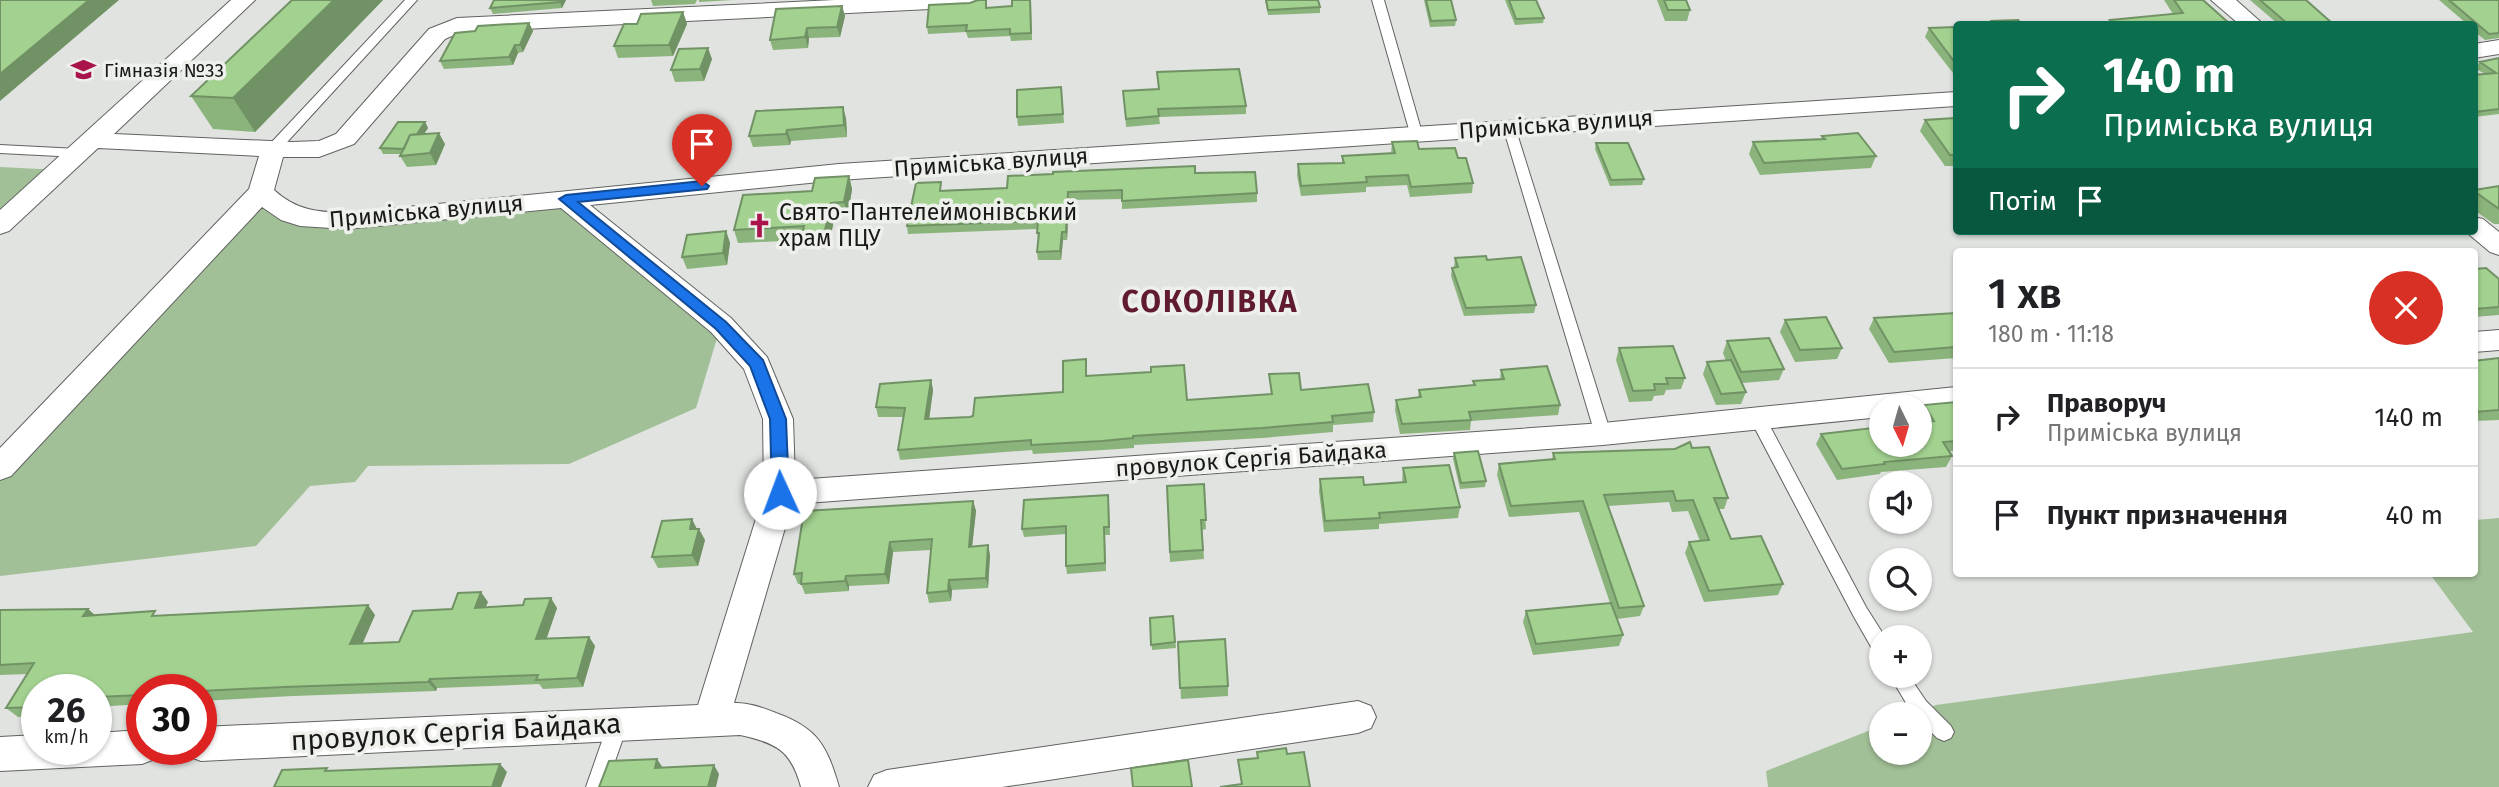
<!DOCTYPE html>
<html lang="uk">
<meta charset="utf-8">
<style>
body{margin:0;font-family:"Fira Sans",sans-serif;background:#f2f2f2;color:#202124;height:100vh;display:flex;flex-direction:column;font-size:26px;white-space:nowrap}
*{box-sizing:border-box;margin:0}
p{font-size:23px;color:#757577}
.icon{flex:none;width:38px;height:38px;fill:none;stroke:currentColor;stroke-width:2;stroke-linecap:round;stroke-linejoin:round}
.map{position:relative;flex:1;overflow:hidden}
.details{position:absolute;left:1953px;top:248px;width:525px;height:329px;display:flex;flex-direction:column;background:#fff;border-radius:7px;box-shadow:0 2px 5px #0004}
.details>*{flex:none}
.banner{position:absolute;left:1953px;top:21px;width:525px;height:214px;border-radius:7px;box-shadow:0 2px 5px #0004;background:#0b6e4f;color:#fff;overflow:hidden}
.needle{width:46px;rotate:175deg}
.fabs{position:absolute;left:1869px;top:394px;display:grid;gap:14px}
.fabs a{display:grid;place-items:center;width:63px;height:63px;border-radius:50%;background:#fff;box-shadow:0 2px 5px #0004;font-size:35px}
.speed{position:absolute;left:21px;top:674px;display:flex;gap:14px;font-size:35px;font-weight:700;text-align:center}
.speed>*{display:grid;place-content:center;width:91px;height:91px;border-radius:50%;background:#fff;box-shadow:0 2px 5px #0004;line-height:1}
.speed small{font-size:18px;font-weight:400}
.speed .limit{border:10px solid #d22;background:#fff;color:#111}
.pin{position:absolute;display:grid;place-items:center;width:60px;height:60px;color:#fff;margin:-72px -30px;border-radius:50% 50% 50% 0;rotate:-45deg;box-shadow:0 0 7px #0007}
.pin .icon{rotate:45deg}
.me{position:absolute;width:77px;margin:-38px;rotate:358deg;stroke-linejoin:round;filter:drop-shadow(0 0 5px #0008)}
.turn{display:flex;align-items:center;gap:24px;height:147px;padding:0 35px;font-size:32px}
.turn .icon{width:91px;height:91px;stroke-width:2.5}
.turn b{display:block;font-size:49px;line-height:60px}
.then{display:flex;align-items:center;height:66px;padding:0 35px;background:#0003;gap:14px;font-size:26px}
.round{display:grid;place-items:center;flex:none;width:74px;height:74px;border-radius:37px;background:#f2f2f2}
.head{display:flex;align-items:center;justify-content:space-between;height:119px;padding:0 35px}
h1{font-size:42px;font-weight:600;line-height:52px}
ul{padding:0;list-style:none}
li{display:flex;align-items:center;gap:21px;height:98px;padding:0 35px;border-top:2px solid #e0e0e0}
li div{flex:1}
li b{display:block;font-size:26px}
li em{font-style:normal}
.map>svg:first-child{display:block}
</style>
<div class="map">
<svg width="2499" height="787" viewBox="0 0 2499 787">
<rect width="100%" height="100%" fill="#e0e3df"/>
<path fill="#a2c097" d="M0,167L60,170L0,225Z
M261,192L309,220L566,199L721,325L696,408L569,464L368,466L355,482L310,486L256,546L0,576V468Z
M2499,518V787H1768L1766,771L1881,726V752H1920V714H1913L1936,705L2473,632L2430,574H2474L2475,520Z"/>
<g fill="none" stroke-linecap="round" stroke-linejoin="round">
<defs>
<path id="lane" d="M405,0H417L278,152H268V146Z
M1372,0H1384L1422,133L1421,136H1411L1410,133Z
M1509,123L1515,127L1611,434L1609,438H1597L1595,434L1503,127Z
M0,145L78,149L85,153L78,157L0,153Z
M1758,413L1764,415L1866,607L1885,637H1881V654L1874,652L1854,617L1750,419L1752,415Z
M1890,676H1909L1926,701L1951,726L1954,732L1951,738L1944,741L1937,738L1920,721V714L1912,713Z
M618,715L625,718L628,724L606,787H586L608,724L611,718Z"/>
<path id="street" d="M231,0H255L114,134L292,142L319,141L336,134L429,29L457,18L835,0H982L979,5L971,7L461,32L445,39L354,144L319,157H283L274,190C297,211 318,212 347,213L839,164L1956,92V106L839,180L590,205L731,318L767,357L793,419L795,480L1603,423L1956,387V409L1920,413V406H1881V417L1603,445L792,504L734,703C748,702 763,708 776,713C818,728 827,746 839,787H801C791,750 776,743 740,735L201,761L188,756L185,749H201V727L698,705L764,493L763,419L744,369L711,332L561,208L347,229L300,226L281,220L262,207L11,476L0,480V448L249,189L259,156L98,148L9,231L0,234V210Z
M2211,0H2236L2263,24H2239Z
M2499,40V54L2474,58V44Z
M2474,217L2483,219L2499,232V255L2490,252L2465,231H2474Z
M2499,330V350L2474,352V332Z
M1358,701L1371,706L1376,717L1371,728L1358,733L1002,787H868L874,775L887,770Z
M142,730V749H160L155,759L142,764L0,771V737L37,735V749H96V733Z"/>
</defs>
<use href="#lane" stroke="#616360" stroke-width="2"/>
<use href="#street" stroke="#616360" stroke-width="2"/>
<use href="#lane" fill="#fff" fill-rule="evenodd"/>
<use href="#street" fill="#fff" fill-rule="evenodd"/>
</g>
<path fill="#8bb47c" d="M292,0H383L255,132L213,129L191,96Z
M494,0H566L562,8L493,14L490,8Z
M651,0H697L695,4L653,6Z
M699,0H733L699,2Z
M1012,0H1031L1032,40L1011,41L1010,36L968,38L966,32L928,34L927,27L970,3L988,8L1012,6Z
M1265,0H1318L1320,7V13L1268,15Z
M1424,0H1451L1456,20L1455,26L1430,27Z
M1505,0H1536L1544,18L1543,23L1515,25Z
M1657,0H1686L1690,10L1687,21H1665Z
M2164,0H2203L2230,24H2108L2110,20L2173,14Z
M2250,0H2306L2333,24H2278Z
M2439,0H2499V38L2485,40L2474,31V24H2467Z
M842,6L845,16L840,37L809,38L808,48L773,50L770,40Z
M683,12L687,24L673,56L618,58L614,46Z
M529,23L533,31L523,52L518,53L513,65L444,69L440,61L475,31Z
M1956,27V73H1953L1925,37L1929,28Z
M2499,58V114L2474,117V75L2485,74L2475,68L2480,62Z
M712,59L704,81L675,82L671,70Z
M1157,72L1246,106V114L1159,117L1160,124L1126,127L1123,91L1159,89Z
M1061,87L1064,123L1018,126L1017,117Z
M846,118L847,137L791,141L790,145L753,147L749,136Z
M1925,120H1956V166H1945L1920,131Z
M425,122L428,128L424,134L445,144L436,165L407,167L400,156L401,154H383L380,148Z
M1822,136L1876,156L1871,168L1760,175L1749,154L1753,142L1821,140Z
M1392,142L1458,158L1473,183L1472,193L1410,197L1407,185L1366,187V192L1301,196L1297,175L1298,164L1342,163V156L1391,154Z
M1596,143L1644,179L1642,185L1610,186L1595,149Z
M1195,173L1257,193V202L1122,209V199L1069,200L1067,240H1063L1061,260H1038L1037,252L1038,241L1037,229L908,234L907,226L943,190L1007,188Z
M849,176L852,189L848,215L835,216L828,248L806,249L803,240L738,243L734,230L812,191Z
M2499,186V224H2494L2474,210V190Z
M726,231L730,243L727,265L687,269L682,257Z
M1455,258L1487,260L1536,305L1534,313L1464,316L1451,276L1452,268H1454Z
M2474,269L2499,279V315L2474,317Z
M1956,313V358L1889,363L1869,329L1874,318Z
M1785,320L1842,348L1837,359L1795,362L1780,332Z
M1727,341L1784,369L1779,380L1742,383L1746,392L1741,404L1716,405L1703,374L1707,362L1726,361L1723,353Z
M1619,348L1685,378L1681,389L1666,390L1664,395L1654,396L1652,401L1629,402L1616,360Z
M2499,358V420L2474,421V361Z
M1086,359L1087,376L1187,400L1271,394L1269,374L1301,390L1374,412L1373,422L1333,425V432L1262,438L1134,445V448L1103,450L1033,454L1032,450L900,460L898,450L903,417H878L876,407L931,380L933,390L929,419L970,417L1063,392Z
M1501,370L1560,405L1558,415L1471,421L1470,430L1400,434L1395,410L1396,400L1418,398L1419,390L1473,385V381L1500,379Z
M1956,402V451H1949L1952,456L1946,467L1881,472L1880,474L1837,480L1816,444L1821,434L1923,422L1920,417V413L1924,405Z
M1692,448L1728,498L1724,509H1719L1731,539L1783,584L1778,595L1704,602L1685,553L1689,542L1700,541L1688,511L1672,512L1669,502L1608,506L1644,606L1640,616L1617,619L1623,635L1619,646L1533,655L1523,622L1526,611L1610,603L1579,512L1509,517L1497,475L1499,464L1552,460L1553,453Z
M1454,453L1486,481L1485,487L1460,489L1453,459Z
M1403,468L1460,507L1458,518L1379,524V529L1324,532L1319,491L1320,479L1364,485L1402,482Z
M1204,484L1206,529L1202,530L1204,559L1170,562L1167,486Z
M973,501L976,511L972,546L988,545L990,555L988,588L952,590L951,601L929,603L927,593L931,550L893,552L889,584L849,586V591L805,594L801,584H798L794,574Z
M1109,503L1110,535H1105L1106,571L1067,574L1066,566V534L1024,537L1022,529Z
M705,540L698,566L658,568L652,557Z
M488,602L485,607L557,608L546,639L589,637L595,646L583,687L543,689L539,684L437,688L436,691L293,696L201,701V690H142V704L96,707V690H37V716L18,717L6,708L28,674L0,675V610L88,609L96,616L375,615L362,644L399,642Z
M1173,616L1176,648L1152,650L1150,618Z
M1178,642L1228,686V696L1181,699Z"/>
<path fill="#719265" d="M89,0H119L0,101V74Z
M334,0H383L255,132L233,98Z
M561,0H566L562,8L560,2Z
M842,6L845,16L840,37L837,27Z
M683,12L687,24L673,56L669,45Z
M529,23L533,31L523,52L520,45Z
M807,28L809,38L808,48L805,37Z
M515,45L518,53L513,65L509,57Z
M708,48L712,59L704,81L700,69Z
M843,107L846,118L847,137L844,125Z
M425,122L428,128L410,155L407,149Z
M787,130L791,141L790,145L786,134Z
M439,133L445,144L436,165L430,153Z
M849,176L852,189L848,215L844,202Z
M1068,192L1069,200L1067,240L1066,232Z
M831,203L835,216L828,248L824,235Z
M726,231L730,243L727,265L723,253Z
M1062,232L1063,240L1061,260L1060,251Z
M931,380L933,390L928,428L925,419Z
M973,501L976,511L971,557L969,547Z
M692,519L698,531L690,529Z
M699,529L705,540L698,566L692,555Z
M890,542L893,552L889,584L885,574Z
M988,545L990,555L988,588L986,578Z
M846,576L849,586V591L845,581Z
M949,580L952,590L951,601L948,591Z
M481,592L488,602L481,617L475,608Z
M551,598L557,608L543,649L536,639Z
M368,605L375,615L358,654L350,644Z
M88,609L98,618L83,616Z
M589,637L595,646L583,687L577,678Z
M430,679L437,688L436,691L428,682Z
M657,759L663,768H655Z
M500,764L507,772L501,787H492Z
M714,765L719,774L716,787H708Z"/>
<path fill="#a2d190" stroke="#719265" stroke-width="2" d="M0,0H89L0,74Z
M292,0H334L233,98L191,96Z
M494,0H561L560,2L490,8Z
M978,0H986V8L1012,6V0H1030L1031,33L1010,34V29L966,31L967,25L927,27L929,5L970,3Z
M1266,0H1318L1320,7L1268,10Z
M1426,0H1451L1456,20L1431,21Z
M1509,0H1536L1544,18L1516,19Z
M1664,0H1686L1690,10H1668Z
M2174,0H2203L2230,24H2115L2110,20L2183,13Z
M2260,0H2306L2333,24H2288Z
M2449,0H2499V33L2489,34Z
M842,6L837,27L807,28L805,37L770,40L776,9Z
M683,12L669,45L614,46L624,24H637L641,14Z
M2018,20L2022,24H1992H1995L1992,21Z
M529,23L520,45H515L509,57L440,61L455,33L475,31L478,26Z
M1956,27V64L1929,28Z
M708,48L700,69L671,70L679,49Z
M2499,58V109L2474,112V75L2496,73L2480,62Z
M1239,69L1246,106L1158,109L1159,116L1126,119L1123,91L1159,89L1157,72Z
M1061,87L1063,114L1017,117V90Z
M843,107L844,125L787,130L786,134L749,136L756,111Z
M1955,118L1956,120V155H1950L1925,120Z
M398,122H425L417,134L410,135L404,149L380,148Z
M439,133L430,153L400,156L410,135Z
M1858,133L1876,156L1764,163L1753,142L1825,139L1822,136Z
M1417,141L1419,149L1455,148L1458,158H1466L1473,183L1411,187L1408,175L1366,177L1367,182L1301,186L1298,164L1344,163L1342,156L1395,153L1392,142Z
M1596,143H1628L1644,179L1611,180Z
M1195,166V173L1255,172L1257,193L1122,201V190L1068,192L1066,232H1062L1060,251L1037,252L1039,233H1037L1038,221L907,226L916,183L941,182L940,191L1007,188L1008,176L1053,174V172Z
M849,176L844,202L831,203L824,235L802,236L804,226L734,230L743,195L812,191L815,178Z
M2499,186V209L2474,191V190Z
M726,231L723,253L682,257L687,235Z
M1486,256L1487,260L1521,257L1536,305L1466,308L1452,268L1458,267L1455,258Z
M2486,268L2499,279V307L2474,309V269Z
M1956,313V347L1894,352L1874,318Z
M1826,317L1842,348L1800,350L1785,320Z
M1769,338L1784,369L1741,372L1727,341Z
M1673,346L1685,378H1666L1668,384H1654L1655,390L1633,391L1619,348Z
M2499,358V410L2474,412V361Z
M1086,359V376L1151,372V367L1184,365L1187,400L1272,394L1269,374L1299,373L1301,390L1368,384L1374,412L1332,416L1333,422L1262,428L1133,436V438L1102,441L1031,445V440L898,450L905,408L876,407L880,384L931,380L925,419L970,417L973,416L975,398L1063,392V361Z
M1731,360L1746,392L1721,394L1707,362Z
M1547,366L1560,405L1469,412L1471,420L1402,424L1396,400L1421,397L1419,390L1475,385L1473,381L1504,379L1501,370Z
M1956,402V441L1943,442L1952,456L1884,462L1885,464L1842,469L1821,434L1881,427V444H1920V422L1934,421L1924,405Z
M1690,442L1692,448L1709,447L1728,498H1714L1731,539L1761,536L1783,584L1709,591L1689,542L1709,540L1693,500L1676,501L1673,491L1604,495L1644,606L1619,608L1583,501L1511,506L1499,464L1555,459L1553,453L1675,449Z
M1478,451L1486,481L1461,483L1454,453Z
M1449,465L1460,507L1379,513L1380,518L1325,521L1320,479L1363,477L1364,485L1406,482L1403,468Z
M1204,484L1206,520H1201L1203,550L1170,552L1167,486Z
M1108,495L1109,527H1104L1105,563L1066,566V526L1022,529L1024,500Z
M973,501L969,547L988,545L986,578L949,580L948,591L927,593L932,539L890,542L885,574L846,576L845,581L801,584L802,573L794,574L804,511Z
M692,519L690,529H699L692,555L652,557L662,521Z
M481,592L475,608L523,605L525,599L551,598L536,639L589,637L577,678L536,680L538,675L430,679L428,682L284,687L201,691V690H142V695L96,697V690H37V707L6,708L34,663L0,665V610L88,609L83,616L155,611L152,616L368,605L350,644L399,642L413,611L452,609L458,593Z
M1611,603L1623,635L1536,644L1526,611Z
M1173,616L1175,642L1151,645L1150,618Z
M1225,639L1228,686L1180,688L1178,642Z
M1286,748L1287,754L1304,752L1310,787H1220L1242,784L1238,760L1258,758L1257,752Z
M657,759L655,768L714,765L708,787H599L609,761Z
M1188,760L1192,787H1133L1131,768Z
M500,764L492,787H274L282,770L327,768L325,771Z"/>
<path fill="#1a73e8" stroke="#114b97" stroke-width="2" d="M702,181L709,186L707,189L578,202L726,322L763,360L786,419L789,493L787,498H774L772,493L770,419L750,366L716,329L559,199L566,195Z"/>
<defs>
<symbol id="school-bare" viewBox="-9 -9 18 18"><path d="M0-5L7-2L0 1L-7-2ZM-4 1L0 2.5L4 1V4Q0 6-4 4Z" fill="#a9154a" stroke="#eef0ec" stroke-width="2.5" paint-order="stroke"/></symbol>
<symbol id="church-bare" viewBox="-9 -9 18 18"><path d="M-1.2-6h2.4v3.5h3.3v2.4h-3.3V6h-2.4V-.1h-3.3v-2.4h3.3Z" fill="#a9154a" stroke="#eef0ec" stroke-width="2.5" paint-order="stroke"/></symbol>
</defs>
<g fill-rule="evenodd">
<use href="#school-bare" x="66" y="52" width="35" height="35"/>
<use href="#church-bare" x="742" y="208" width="35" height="35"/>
</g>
<g text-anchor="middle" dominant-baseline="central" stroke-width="7" stroke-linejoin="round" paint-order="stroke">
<g font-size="19" fill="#191a18" stroke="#eef0ec" text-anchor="start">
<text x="104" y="70">Гімназія №33</text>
</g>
<g font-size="23" fill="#191a18" stroke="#eef0ec">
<text transform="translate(1556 124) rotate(-4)">Приміська вулиця</text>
<text transform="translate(991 162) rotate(-4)">Приміська вулиця</text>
<text transform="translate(426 211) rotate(-5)">Приміська вулиця</text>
<text transform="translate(1251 459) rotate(-4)">провулок Сергія Байдака</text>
</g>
<g font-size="23" fill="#191a18" stroke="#eef0ec" text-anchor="start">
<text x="779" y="212">Свято-Пантелеймонівський<tspan x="779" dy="26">храм ПЦУ</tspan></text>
</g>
<g font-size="28" fill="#191a18" stroke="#eef0ec">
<text transform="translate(456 732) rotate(-3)">провулок Сергія Байдака</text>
</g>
<g font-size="30" font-weight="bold" letter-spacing="2" fill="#601c2e" stroke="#eef0ec">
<text x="1210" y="302">СОКОЛІВКА</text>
</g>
</g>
</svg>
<div class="fabs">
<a><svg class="needle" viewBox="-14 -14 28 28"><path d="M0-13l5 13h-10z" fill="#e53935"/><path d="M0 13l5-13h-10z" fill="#757577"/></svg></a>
<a><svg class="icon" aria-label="sound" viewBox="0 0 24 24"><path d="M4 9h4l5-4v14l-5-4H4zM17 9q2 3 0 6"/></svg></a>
<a><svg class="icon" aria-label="search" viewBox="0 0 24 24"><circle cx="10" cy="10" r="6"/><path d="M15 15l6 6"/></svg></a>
<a>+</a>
<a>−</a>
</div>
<div class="speed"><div>26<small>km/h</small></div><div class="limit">30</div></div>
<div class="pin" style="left:702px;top:186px;background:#d93025"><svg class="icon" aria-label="arrive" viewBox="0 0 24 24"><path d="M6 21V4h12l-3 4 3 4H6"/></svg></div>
<svg class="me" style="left:780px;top:493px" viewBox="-20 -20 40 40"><circle r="19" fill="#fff"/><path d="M0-13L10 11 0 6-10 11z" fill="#1a73e8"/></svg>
<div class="banner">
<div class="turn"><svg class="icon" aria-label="right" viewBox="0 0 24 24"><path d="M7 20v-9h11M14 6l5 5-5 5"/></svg><div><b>140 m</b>Приміська вулиця</div></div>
<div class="then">Потім<svg class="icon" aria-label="arrive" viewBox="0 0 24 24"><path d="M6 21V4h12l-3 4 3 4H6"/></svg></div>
</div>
<section class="details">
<div class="head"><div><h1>1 хв</h1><p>180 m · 11:18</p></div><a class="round" style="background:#d93025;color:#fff"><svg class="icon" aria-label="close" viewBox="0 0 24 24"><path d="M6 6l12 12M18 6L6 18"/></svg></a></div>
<ul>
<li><svg class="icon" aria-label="right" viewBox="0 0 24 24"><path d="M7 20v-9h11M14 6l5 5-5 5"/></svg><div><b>Праворуч</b><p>Приміська вулиця</p></div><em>140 m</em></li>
<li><svg class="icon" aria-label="arrive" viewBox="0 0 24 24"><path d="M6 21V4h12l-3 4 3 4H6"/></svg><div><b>Пункт призначення</b></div><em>40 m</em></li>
</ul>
</section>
</div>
